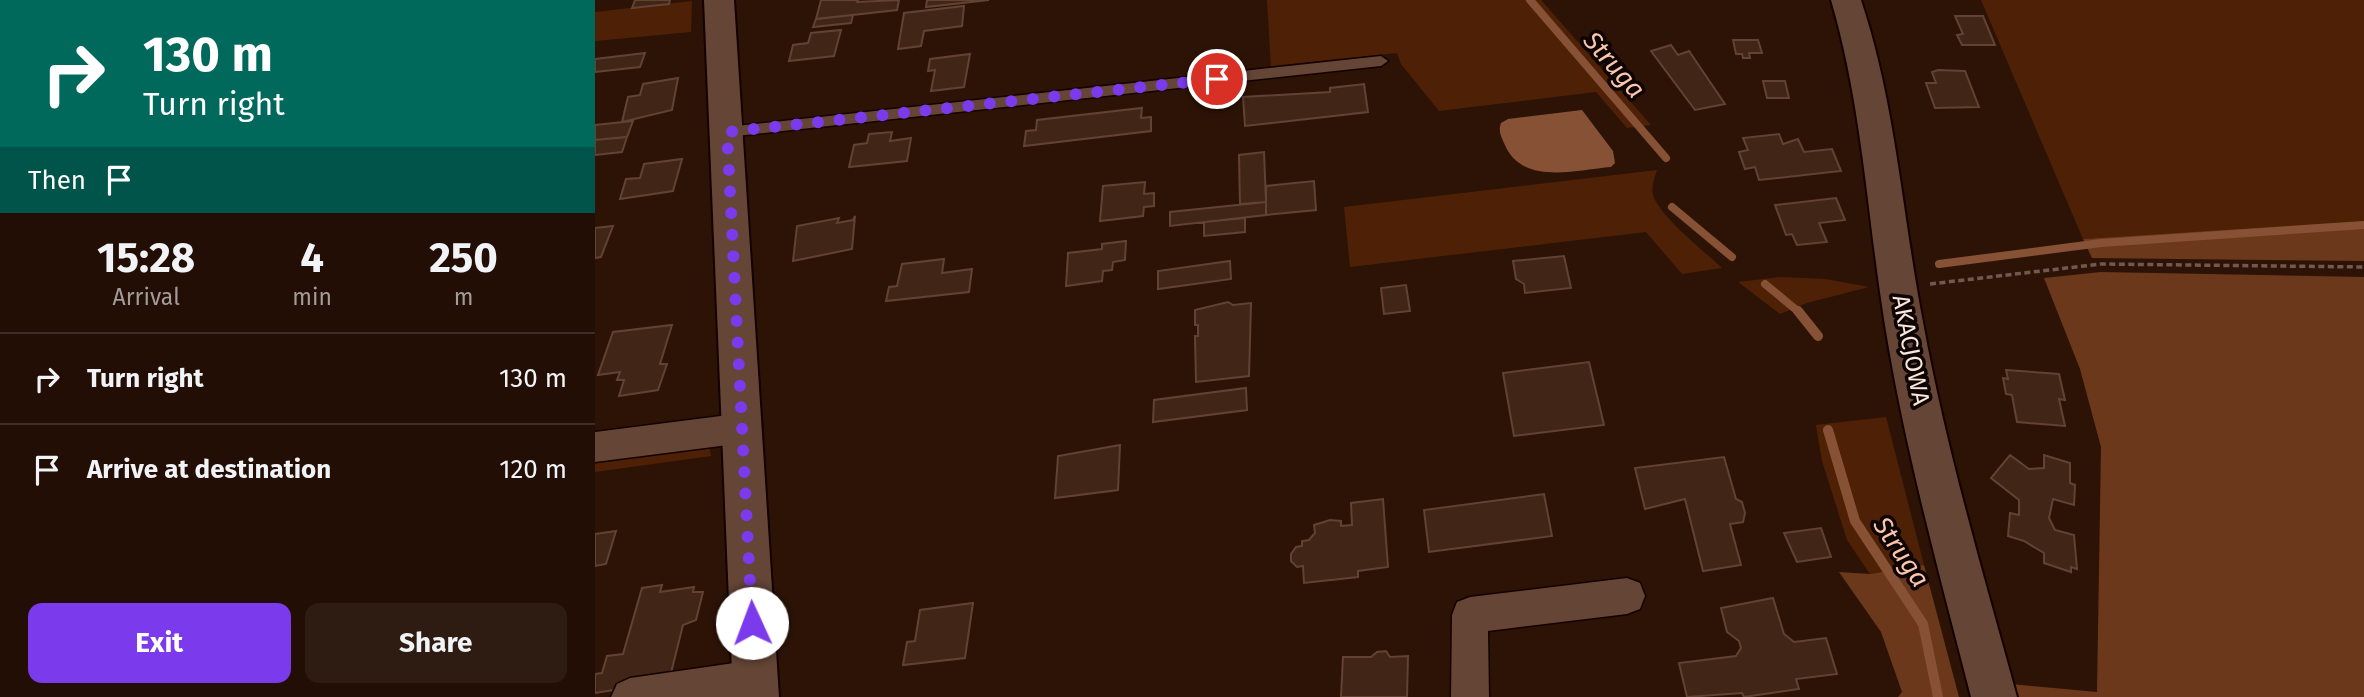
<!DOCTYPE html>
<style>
body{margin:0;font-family:"Fira Sans",sans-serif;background:#2e1c13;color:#f1f3f6;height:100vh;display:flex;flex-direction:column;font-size:26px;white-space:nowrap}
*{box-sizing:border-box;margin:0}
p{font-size:23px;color:#a29c9a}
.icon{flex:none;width:38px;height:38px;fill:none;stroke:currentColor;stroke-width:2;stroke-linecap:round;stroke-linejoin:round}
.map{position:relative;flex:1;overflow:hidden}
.sheet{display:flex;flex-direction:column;background:#220e04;width:595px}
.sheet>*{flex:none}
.guide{background:#00695c;color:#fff;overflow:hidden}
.pin{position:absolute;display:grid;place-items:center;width:60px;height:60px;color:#fff;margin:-30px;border:4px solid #fff;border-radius:50%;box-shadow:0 2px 7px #0007}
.me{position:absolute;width:77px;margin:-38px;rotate:358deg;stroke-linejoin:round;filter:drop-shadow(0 0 5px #0008)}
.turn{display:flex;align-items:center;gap:24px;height:147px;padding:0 28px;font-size:32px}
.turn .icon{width:91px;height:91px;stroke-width:2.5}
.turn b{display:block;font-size:49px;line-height:60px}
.then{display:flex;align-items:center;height:66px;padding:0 28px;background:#0003;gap:14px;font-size:26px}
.eta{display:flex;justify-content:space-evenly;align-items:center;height:119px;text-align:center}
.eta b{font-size:42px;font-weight:700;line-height:49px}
.button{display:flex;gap:14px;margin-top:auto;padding:14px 28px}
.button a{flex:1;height:80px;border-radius:14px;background:#7c3aed;color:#fff;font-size:28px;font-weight:700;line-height:80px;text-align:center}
.button a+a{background:#2e1c13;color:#f1f3f6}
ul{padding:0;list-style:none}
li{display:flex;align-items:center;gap:21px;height:91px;padding:0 28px;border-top:2px solid #3f2e26}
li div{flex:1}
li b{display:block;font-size:26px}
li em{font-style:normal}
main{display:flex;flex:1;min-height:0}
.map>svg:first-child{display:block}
</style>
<main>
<section class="sheet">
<div class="guide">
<div class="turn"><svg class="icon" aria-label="right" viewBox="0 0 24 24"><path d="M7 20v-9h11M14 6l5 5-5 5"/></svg><div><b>130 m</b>Turn right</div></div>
<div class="then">Then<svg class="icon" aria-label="arrive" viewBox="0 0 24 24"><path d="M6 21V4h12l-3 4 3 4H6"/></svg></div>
</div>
<div class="eta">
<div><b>15:28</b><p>Arrival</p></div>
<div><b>4</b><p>min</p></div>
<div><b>250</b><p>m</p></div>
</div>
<ul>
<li><svg class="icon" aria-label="right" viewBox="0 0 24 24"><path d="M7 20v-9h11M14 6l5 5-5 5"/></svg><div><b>Turn right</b></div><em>130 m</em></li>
<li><svg class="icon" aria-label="arrive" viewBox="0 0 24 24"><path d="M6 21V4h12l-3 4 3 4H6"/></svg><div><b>Arrive at destination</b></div><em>120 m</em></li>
</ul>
<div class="button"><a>Exit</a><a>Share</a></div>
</section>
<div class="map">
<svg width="1769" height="697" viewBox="0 0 1769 697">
<rect width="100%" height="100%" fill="#2d1306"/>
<path fill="#4e2106" d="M672,0H946L1056,125L1032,128L1001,92L844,111L806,64L802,53L676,66Z
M1386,0H1769V221L1488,239Z
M97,1L96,32L0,41V12Z
M1062,170C1059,180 1055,188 1059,198C1070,221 1108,250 1127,268L1087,274L1051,232L755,267L749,207Z
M1186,277L1230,279L1274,287L1212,303L1185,314L1143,282Z
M1291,417L1329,565L1275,574L1252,540L1227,461L1221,425Z
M114,445L116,456L0,472V460Z"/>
<path fill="#6c381c" d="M1769,221V261L1497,258L1488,239Z
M1506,272L1769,277V697H1420L1416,684L1502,692L1506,447L1485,369L1449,278Z
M1329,565L1364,697H1303L1307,692L1286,632L1244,572L1275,574Z"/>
<path fill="#875135" d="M987,110L1018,151L1020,163L1016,167C980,170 926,186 909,143C906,136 903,131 906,123L913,119Z"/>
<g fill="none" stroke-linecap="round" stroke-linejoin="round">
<path stroke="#875135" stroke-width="8" d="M935,0L1071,158
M1077,207L1137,257
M1344,264L1506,243L1769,225
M1170,284L1205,313"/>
<path stroke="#875135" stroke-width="10" d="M1203,311L1223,336
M1233,430L1260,521L1328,624L1343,697"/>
</g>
<path fill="#412517" stroke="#614233" stroke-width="2" d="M40,0H75L74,4L37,8Z
M226,0H263L262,2L304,0L302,10L221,19Z
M332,0H394L331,7Z
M369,6L367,26L329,31L326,46L303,49L309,13Z
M258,15L256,23L218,27L221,19Z
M1360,16H1388L1400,45H1367L1362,35L1368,34Z
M246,30L239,56L194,61L198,45L213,43L216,33Z
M1138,40H1163L1167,53H1154L1155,58H1148L1147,54H1141Z
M1076,45L1083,55L1094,51L1130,104L1100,110L1056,51Z
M50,53L45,67L0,72V59Z
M375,54L369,87L336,91L340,70L333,71L335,59Z
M1343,70L1370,71L1384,107L1340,108L1331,83H1341L1337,72Z
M83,78L77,110L27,122L33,97L45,95L48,84Z
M1168,81H1190L1194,98H1172Z
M769,84L773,112L650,126L648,97L735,92V88Z
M547,108L546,118L556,117V131L429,146L431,131L441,130L442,120Z
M38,121L32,137L0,140V125Z
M297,132L295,141L316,138L312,161L254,167L259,145L272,143L274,134Z
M1184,134L1188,144L1203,139L1209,152L1237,149L1246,171L1164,180L1160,167L1150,169L1144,152L1153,150L1148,138Z
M32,137L27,152L0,155V140Z
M669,152L671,202L645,204L644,155Z
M87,159L78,191L25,199L31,179L45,178L49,164Z
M719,181L721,210L671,215V186Z
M550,182L549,194L559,193V206L549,207L548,216L505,221L508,186Z
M1241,198L1250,220L1224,223L1232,242L1202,245L1197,234L1191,235L1180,205Z
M671,202V215L575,226V212Z
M260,216L257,249L198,261L202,226L244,218L242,223L258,220Z
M650,218V232L609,236V222Z
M18,226L6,257L0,258V228Z
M531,241L530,260L518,262L517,270L508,271L507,281L471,286L473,253L507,249V244Z
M969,256L976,288L930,293L929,284L921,279L918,261Z
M349,259L347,273L377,269L374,292L291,301L294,287L302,286L307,264Z
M635,261L636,279L563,289V271Z
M811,285L815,311L789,314L786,288Z
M633,302L638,305L656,303L654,376L601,382L600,336H603V325H600V310Z
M77,325L65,364H72L63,390L24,396L29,380H22L25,372L3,375L18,332Z
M994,362L1009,425L919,436L908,373Z
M1411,370L1464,374L1470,400L1464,399L1470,426L1422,422L1417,395L1411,394L1408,378L1413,379Z
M651,388L652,410L558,422L559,400Z
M525,445L523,490L460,498L463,456Z
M1415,455L1434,469L1449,468V455L1475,463V483L1480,485L1479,505L1458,499L1454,518L1460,530L1479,535L1482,569L1476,567V572L1449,563V553L1429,541L1413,536L1415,513L1424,515V500L1396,478Z
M1129,457L1141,499L1147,502L1150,513L1148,522L1135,524L1146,565L1108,571L1090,499L1050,509L1040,468Z
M949,494L957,536L834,552L829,510Z
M788,499L793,567L763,571V577L709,583L708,566L702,567L696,561V554L701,547L707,546V541L714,540L720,533L719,525L735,520L746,521V526L757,525L756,503Z
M1226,528L1236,557L1202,562L1189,533Z
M21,531L11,564L0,566V534Z
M67,585L65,592L99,587L98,592H108L101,620L88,625L74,681L0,693V674L7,673L12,656L28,654L47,588Z
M1178,598L1189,634L1199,642L1231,638L1242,674L1201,679L1204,689L1149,697L1147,693L1092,697L1084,663L1141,656L1146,648L1144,641L1132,632L1126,608Z
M378,603L370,658L308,665L312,642L320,641L325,610Z
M791,651L795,657L813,656L812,697H746L748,657H776L782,652Z"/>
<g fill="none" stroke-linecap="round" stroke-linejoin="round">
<defs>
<path id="lane" d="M786,56L793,61L786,66L132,137L125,132L132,127Z"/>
<path id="street" d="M149,413L161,417L166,428L161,439L149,443L0,462V432Z
M1032,578L1045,583L1050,596L1045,609L1032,614L893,631L894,697H856L857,615L862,602L875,597Z
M160,660L173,666L179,679L173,692L162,697H16L22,684L35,678Z"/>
<path id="secondary" d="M109,0H139L184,697H138Z
M1236,0H1266C1301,105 1307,214 1328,322C1351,449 1388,573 1422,697H1376C1344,572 1309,447 1289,319C1272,212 1267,105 1236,0Z"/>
</defs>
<use href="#lane" stroke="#140100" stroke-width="3"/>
<use href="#street" stroke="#140100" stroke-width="3"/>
<use href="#secondary" stroke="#140100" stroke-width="4"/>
<path stroke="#71594d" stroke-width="3.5" stroke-dasharray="6 3.5" stroke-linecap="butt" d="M1335,284L1506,264L1769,267"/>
<use href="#lane" fill="#644536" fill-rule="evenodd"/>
<use href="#street" fill="#644536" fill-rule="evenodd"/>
<use href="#secondary" fill="#644536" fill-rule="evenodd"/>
</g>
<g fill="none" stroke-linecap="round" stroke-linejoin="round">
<path stroke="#7c3aed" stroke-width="12" stroke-dasharray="0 21.6" d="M157,623L132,132L622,79"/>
</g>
<g text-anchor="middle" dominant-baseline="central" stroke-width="7" stroke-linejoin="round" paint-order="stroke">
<g font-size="24" fill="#fae7de" stroke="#0e0401">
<text transform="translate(1316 350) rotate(79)">AKACJOWA</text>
</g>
<g font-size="26" font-style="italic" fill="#fac6ad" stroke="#0e0401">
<text transform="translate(1019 65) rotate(49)">Struga</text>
<text transform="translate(1306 552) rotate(56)">Struga</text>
</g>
</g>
</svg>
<div class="pin" style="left:622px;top:79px;background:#d93025"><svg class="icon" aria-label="arrive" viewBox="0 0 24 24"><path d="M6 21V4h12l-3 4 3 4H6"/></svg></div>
<svg class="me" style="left:157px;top:623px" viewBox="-20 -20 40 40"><circle r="19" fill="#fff"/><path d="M0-13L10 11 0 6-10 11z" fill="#7c3aed"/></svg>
</div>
</main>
